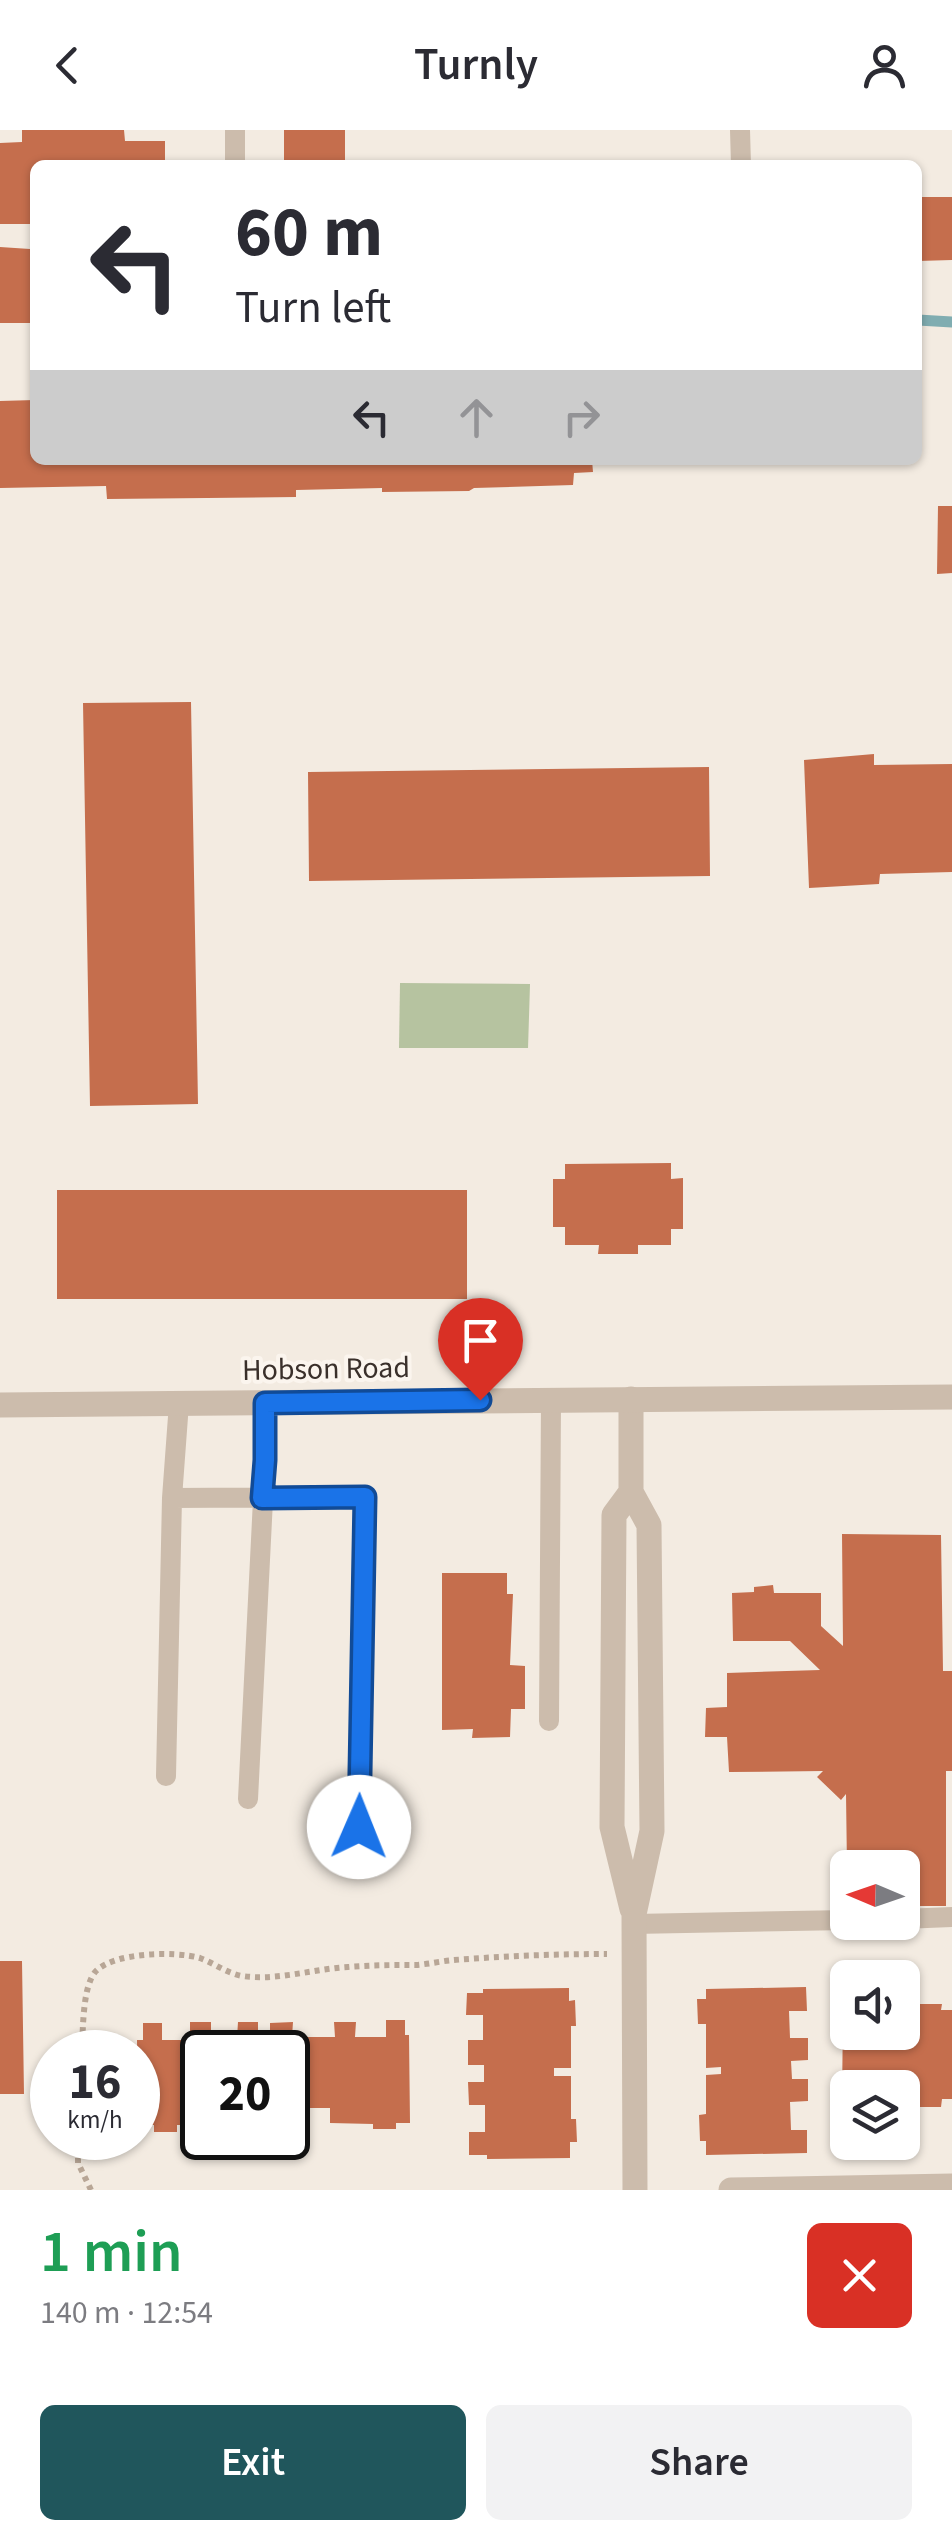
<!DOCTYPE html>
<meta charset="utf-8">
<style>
body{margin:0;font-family:"Source Sans 3",sans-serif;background:#f2f2f3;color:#2b2b33;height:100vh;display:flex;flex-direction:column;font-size:38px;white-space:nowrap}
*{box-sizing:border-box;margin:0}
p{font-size:32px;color:#7c7c81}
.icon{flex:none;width:55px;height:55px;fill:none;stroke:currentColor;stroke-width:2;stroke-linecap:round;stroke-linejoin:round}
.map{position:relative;height:2060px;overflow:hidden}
.sheet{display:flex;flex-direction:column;background:#fff;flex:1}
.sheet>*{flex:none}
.hud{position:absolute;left:30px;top:30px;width:892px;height:305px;border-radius:15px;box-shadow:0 2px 8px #0004;background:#fff;color:#2b2b33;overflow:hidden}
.needle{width:65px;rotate:272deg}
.buttons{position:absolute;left:830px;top:1720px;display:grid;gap:20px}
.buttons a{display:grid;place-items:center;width:90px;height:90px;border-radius:15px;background:#fff;box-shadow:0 2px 8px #0004;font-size:50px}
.speed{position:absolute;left:30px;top:1900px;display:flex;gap:20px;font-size:50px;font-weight:700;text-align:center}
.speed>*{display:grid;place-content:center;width:130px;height:130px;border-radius:50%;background:#fff;box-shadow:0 2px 8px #0004;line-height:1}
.speed small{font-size:25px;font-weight:400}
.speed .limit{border:5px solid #111;border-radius:15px;background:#fff;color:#111}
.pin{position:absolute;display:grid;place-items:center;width:85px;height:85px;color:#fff;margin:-102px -42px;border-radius:50% 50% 50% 0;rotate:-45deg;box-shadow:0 0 10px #0007}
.pin .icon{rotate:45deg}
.me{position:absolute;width:110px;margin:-55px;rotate:1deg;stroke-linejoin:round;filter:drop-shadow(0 0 8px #0008)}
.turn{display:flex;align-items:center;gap:35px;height:210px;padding:0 40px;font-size:45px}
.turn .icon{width:130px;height:130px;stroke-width:2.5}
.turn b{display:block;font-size:70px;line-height:85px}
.lanes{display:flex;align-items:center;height:95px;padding:0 40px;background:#0003;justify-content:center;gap:50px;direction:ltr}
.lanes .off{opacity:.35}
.round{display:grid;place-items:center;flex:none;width:105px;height:105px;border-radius:15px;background:#f2f2f3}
.headline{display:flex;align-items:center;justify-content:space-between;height:170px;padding:0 40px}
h1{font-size:60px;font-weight:600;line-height:75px;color:#1e9e55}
.cta{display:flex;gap:20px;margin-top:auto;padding:20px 40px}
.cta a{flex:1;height:115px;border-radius:15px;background:#20565c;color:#fff;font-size:40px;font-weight:600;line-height:115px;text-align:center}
.cta a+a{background:#f2f2f3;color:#2b2b33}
header{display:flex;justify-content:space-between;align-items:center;height:130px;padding:0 40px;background:#fff;font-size:45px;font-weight:600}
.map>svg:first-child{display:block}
</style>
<header><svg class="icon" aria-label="back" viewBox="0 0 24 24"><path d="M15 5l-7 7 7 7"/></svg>Turnly<svg class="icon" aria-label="person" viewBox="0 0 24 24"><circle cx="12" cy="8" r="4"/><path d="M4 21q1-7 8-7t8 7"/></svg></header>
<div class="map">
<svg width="952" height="2060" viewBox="0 0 952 2060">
<rect width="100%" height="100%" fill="#f3ebe1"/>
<path fill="#b6c3a0" d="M400,853L530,854L528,918H399Z"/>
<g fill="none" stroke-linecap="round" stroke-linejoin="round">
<path stroke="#80adb1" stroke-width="11" d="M918,190L952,192"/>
</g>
<path fill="#c56e4d" d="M22,0H124L125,11H165V35H35V94H0V13L22,12Z
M284,0H345V35H284Z
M918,67H952V130L918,131Z
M0,117L30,119L35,130V193H0Z
M35,270V330H592L593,342L574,343L573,355L474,358L469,361L382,362V358L296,360V367L107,369L106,356L0,358V271Z
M938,376H952V443L937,444Z
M191,572L198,974L90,976L83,573Z
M874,624V635L952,634V742L880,744L879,754L809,758L804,630Z
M709,637L710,746L309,751L308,642Z
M671,1033V1049L683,1048V1099H671V1115H638V1124H598L599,1115H565V1097H553V1049H565V1034Z
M57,1060H467V1169H57Z
M842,1404L941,1405L943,1541H952V1641H946V1776H902V1738H847L846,1664L841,1670L817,1647L823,1641L729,1642L727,1607H705L706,1578L727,1577V1543L820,1540L790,1511H733L732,1463L754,1462V1457L773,1455L774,1463H821V1496L843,1516Z
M442,1443H507V1464H513L510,1535L525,1536V1579H511L510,1607L472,1608L473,1599L442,1600Z
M0,1831H22L24,1964H0Z
M806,1857L807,1881H789L790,1908H808V1930L791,1931L792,1949H808V1971L790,1972L791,2000H807V2023L706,2025V2011H700L699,1985L706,1984V1945L721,1944V1937L706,1938V1894H698L697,1869H706V1859Z
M569,1858V1871L575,1870L576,1896H571V1938H554V1946H571V1989H576L577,2012H570V2028L487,2029V2025H469V2002H485V1975H469L468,1952H484V1935H468V1910H483V1885H466L467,1863H483V1859Z
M905,1874H942L941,1880H952V1969H942L941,1977H909V1970H902V1958H848V1970H842L843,1882H848V1902H902Z
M386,1890H405V1905H409L410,1993H396V1999H373V1994L330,1993V1978H288V1922H202V1995H177V2002H154V1995H138L137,1910H143V1893H162V1910H190V1892H211V1908H237L238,1892H258V1907H270V1893L293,1892L292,1907H335L334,1892H356L355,1907H386Z"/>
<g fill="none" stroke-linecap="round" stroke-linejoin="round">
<path stroke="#b8a696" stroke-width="6" stroke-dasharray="5 5" stroke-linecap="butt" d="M82,1922C83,1902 82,1856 96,1841C115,1822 175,1821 200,1828C214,1833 226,1843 242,1846C277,1851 313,1839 348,1837C371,1835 394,1835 416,1835C429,1834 442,1831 454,1830C505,1826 556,1824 607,1824
M78,2008V2033L91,2060"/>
<path stroke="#ccbcac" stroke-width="20" d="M235,0V35
M740,0L741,35
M172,1368L365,1367L358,1733
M549,1591L551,1270
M166,1646L172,1368L179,1273
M248,1669L265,1330V1273
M902,1789L952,1787
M633,1794L848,1790"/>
<path stroke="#ccbcac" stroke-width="25" d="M631,1269V1362L649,1395L652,1701L634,1784L635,2060
M631,1362L614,1385L612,1697L632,1779
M731,2060L952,2056"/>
<path stroke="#ccbcac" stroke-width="25" d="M0,1275L952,1267"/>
</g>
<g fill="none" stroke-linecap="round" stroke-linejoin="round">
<defs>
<path id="route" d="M359,1697L365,1367L262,1368L265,1330V1273L480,1270"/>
</defs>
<use href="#route" stroke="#114b97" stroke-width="25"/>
<use href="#route" stroke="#1a73e8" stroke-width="18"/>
</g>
<g text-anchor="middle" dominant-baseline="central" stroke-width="8" stroke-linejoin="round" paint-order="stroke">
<g font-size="30" fill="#3a302b" stroke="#fbf5ee">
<text transform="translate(326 1239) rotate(-1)">Hobson Road</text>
</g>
</g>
</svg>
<div class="buttons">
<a><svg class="needle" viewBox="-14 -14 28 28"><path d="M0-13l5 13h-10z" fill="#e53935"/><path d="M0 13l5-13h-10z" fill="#7c7c81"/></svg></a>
<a><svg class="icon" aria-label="sound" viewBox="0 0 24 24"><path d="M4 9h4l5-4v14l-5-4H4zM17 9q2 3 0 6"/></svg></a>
<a><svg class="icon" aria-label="layers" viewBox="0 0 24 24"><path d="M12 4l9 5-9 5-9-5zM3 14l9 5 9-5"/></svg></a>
</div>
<div class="speed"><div>16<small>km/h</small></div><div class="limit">20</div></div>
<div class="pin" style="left:480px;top:1270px;background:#d93025"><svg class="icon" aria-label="arrive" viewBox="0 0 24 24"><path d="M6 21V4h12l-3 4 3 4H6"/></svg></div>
<svg class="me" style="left:359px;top:1697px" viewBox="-20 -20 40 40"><circle r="19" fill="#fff"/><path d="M0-13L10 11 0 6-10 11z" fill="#1a73e8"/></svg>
<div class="hud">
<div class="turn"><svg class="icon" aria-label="left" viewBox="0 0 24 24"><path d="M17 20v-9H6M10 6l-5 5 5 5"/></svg><div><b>60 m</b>Turn left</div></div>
<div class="lanes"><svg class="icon" aria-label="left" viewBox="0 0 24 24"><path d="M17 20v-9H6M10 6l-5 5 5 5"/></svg><svg class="icon off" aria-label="ahead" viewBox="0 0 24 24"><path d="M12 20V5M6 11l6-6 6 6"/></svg><svg class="icon off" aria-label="right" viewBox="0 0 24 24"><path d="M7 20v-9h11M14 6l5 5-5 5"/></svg></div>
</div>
</div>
<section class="sheet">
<div class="headline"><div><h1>1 min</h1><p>140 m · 12:54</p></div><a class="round" style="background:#d93025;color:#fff"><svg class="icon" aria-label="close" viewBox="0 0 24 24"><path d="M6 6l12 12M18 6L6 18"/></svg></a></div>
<div class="cta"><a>Exit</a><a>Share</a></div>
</section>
